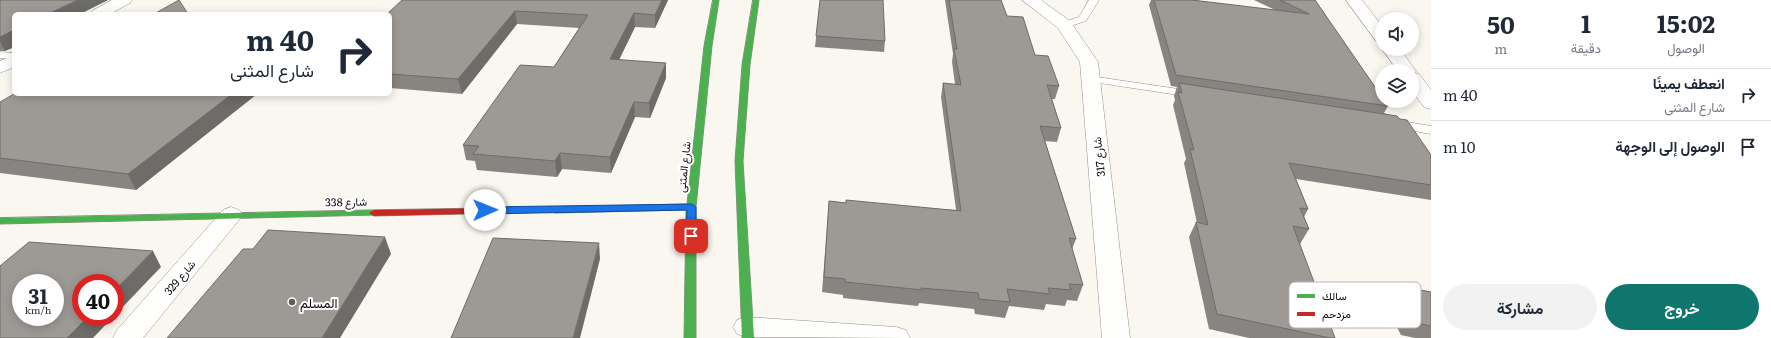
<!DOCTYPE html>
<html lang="ar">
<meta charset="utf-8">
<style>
body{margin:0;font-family:Literata,Vazirmatn,serif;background:#f2f2f3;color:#1f2937;direction:rtl;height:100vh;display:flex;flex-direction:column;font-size:15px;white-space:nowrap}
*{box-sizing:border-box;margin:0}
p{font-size:13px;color:#747a83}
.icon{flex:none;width:22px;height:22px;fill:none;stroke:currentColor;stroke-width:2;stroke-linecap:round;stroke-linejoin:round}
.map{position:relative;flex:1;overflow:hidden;direction:ltr}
.drawer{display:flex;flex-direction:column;background:#fff;width:340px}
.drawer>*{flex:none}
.guide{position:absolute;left:12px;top:12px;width:380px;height:84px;border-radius:6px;box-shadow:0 2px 10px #0003;direction:rtl;background:#fff;color:#1f2937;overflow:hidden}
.buttons{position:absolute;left:1375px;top:12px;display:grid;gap:8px}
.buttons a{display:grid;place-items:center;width:44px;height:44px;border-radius:50%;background:#fff;box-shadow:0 2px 10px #0003;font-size:20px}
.speed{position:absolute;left:12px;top:274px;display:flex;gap:8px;font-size:20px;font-weight:700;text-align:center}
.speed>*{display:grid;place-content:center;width:52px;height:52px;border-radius:50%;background:#fff;box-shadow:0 2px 10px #0003;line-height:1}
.speed small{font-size:10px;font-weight:400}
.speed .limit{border:6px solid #d22;background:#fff;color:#111}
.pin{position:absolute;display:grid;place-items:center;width:34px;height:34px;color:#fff;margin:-17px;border-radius:8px;box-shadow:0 2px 6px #0006}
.me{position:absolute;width:44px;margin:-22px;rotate:89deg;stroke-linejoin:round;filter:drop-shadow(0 0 3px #0008)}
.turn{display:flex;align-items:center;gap:14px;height:84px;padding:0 12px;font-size:18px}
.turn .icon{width:52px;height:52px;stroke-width:2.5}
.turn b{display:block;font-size:28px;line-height:34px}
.eta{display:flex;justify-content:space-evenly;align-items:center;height:68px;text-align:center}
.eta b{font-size:24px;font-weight:700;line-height:28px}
.button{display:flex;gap:8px;margin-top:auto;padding:8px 12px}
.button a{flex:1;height:46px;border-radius:24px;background:#0f766e;color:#fff;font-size:16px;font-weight:700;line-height:46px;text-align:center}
.button a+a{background:#f2f2f3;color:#1f2937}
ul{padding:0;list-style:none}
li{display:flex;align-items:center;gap:12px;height:52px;padding:0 12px;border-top:1px solid #e0e1e3}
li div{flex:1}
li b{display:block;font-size:15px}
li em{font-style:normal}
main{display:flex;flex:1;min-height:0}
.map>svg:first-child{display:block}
</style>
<main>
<section class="drawer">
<div class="eta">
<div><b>15:02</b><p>الوصول</p></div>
<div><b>1</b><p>دقيقة</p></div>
<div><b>50</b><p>m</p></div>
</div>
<ul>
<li><svg class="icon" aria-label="right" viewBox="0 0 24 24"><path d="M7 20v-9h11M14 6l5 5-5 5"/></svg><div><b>انعطف يمينًا</b><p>شارع المثنى</p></div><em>40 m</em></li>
<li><svg class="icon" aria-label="arrive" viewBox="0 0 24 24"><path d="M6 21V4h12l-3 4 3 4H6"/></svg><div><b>الوصول إلى الوجهة</b></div><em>10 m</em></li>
</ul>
<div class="button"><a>خروج</a><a>مشاركة</a></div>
</section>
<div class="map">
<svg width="1431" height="338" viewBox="0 0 1431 338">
<rect width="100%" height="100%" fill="#faf7f0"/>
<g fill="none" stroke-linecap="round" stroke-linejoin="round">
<defs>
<path id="lane" d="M1089,0H1099L1086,21L1064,28L1061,27L1059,25L1061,23L1079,17Z
M0,52L14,53V59L0,58Z
M1090,76L1192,91L1198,94L1192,97L1086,81L1085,79L1086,77Z
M1395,120L1431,126V134L1391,127L1389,124L1391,121Z"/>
<path id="street" d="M112,0H132L130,3L110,14H90L92,11Z
M1022,0H1041L1070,21L1098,62L1130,338H1102L1080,62L1058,28Z
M1346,0H1362L1382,26V42L1376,41Z
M1382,49H1400L1416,71L1415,73L1419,74L1431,90V109L1424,107L1412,91V71H1398Z
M14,55V67L0,73V61Z
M231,207L239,210L243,215L239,220L143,338H113L117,330L223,210Z
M747,317L896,327L906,330L910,338L747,337L737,334L733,327L737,320Z"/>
<path id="fast" d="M713,0H719L712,46L696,207V338H684L686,210L555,213L550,210L555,207L687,204L704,46Z
M753,0H759L750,65L743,161L754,338H742L735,161L742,65Z
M374,210L377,211L379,213L377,215L0,224V218Z"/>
<path id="jam" d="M555,207L558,208L560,210L558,212L374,216L369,213L374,210Z"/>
</defs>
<use href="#lane" stroke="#93928f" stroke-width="1"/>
<use href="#street" stroke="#93928f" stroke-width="1"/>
<use href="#fast" stroke="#8a8885" stroke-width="1"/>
<use href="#jam" stroke="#8a8885" stroke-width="1"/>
<use href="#lane" fill="#fefefd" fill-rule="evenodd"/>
<use href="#street" fill="#fefefd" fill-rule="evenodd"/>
<use href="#fast" fill="#4caf50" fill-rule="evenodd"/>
<use href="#jam" fill="#c62828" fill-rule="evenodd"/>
</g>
<path fill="#878481" d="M0,0H108L80,14H14V47L5,51H0Z
M402,0H668L655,28L635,27L619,60L666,63V78L650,118L635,117L611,173L562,169L557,177L477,170L475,161L466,160L463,145L554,67L579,28L517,24L462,94L390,88V14Z
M820,0L885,41L884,52L815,47Z
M945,0H1001L1007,16L1035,55L1059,86L1055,99H1052L1061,128L1057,142L1045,141L1076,239L1072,249L1083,285L1077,301L1067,300L1065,306L1046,304L1044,310L1009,306L1005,318L975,314L974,309L919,303L918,306L843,298V295L822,292L829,201L846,203L956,210L941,97L943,83L955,84L952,62L953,54Z
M1151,0H1192L1275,10L1254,0H1315L1388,106L1384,113L1400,119L1431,155V200L1296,179L1308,209L1304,217L1309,229L1300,244H1299L1335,338H1249L1209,329L1189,237L1196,222L1197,223L1184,163L1186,159L1173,105L1175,100L1174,96L1177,87L1171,86L1149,5Z
M257,94L136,190L0,173V102Z
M1390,284L1431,292V338H1415L1401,335L1381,297Z"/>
<path fill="#6e6c69" d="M78,0H108L80,14H48Z
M662,0H668L655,28V15Z
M515,11L517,24L462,94L458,79Z
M634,13L635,27L612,74L610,59Z
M14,30V47L5,51L0,42V37Z
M666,63V78L650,118L649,103Z
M232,94H257L136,190L128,174Z
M634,102L635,117L611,173L610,157Z
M560,153L562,169L557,177L555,161Z
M385,237L391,254L340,338H322Z
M599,243L600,259L580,338H573Z
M153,251L161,267L115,315V290Z
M88,317H113L93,338H67Z"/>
<path fill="#9d9a96" stroke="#6e6c69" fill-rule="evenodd" d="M0,0H78L48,14H14V30L0,37Z
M179,0L188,14H154Z
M402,0H662L655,15L634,13L610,59L666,63L649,103L634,102L610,157L560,153L555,161L473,154L479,146L463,145L520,65L554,67L588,15L515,11L458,79L390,74V14H387Z
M820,0H883L885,41L816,36Z
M949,0H1001L1007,16L1023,17L1035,55L1048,56L1059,86L1047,85L1061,128L1040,126L1076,239L1069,238L1083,285L1069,284L1071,290L1048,288L1050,294L1007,289L1010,302L979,299L978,293L921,288L922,290L845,282V279L824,277L829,201L846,203V200L961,211L943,83L961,85L954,49H957Z
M1154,0H1192L1309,14L1280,0H1315L1382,97V101H1385L1388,106L1176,75Z
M1179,83L1397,116L1400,119L1407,120L1431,155V185L1289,163L1308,209L1300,208L1309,229L1293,226L1335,338H1330L1217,314L1196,222L1208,225L1190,149L1194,150L1178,92L1182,93Z
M14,94H232L128,174L0,158V102Z
M268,230L385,237L322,338H167L243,249H253Z
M493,238L599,243L573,338H451Z
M29,242L153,251L115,290V283H81V317H88L67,338H0V266ZM21,283H55V317H21Z
M1390,284L1431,292V326L1411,322Z"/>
<path fill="#1a73e8" stroke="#114b97" d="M692,204L696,207V236L691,239L686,236L687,210L485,214L480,210L485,207Z"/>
<circle fill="#5f5e5c" stroke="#fff" stroke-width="1.5" cx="292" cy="302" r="4"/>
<g text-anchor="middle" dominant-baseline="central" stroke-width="4" stroke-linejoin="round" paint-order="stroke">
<g font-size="11" fill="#0c0c0c" stroke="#fff">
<text transform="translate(1098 157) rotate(-96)">شارع 317</text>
<text transform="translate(683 167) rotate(-84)">شارع المثنى</text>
<text transform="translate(346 201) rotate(-1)">شارع 338</text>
<text transform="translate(179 277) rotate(-50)">شارع 329</text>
</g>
<g font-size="13" fill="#0c0c0c" stroke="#fff" text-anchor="start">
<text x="300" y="302">المسلم</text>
</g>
</g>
<rect x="1289" y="282" width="132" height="46" rx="6" fill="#fff" stroke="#b6b6b6" stroke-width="1"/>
<rect x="1297" y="294" width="18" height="4" fill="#4caf50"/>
<rect x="1297" y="312" width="18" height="4" fill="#c62828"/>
<g font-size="11" fill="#0c0c0c">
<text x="1322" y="300">سالك</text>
<text x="1322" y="318">مزدحم</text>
</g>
</svg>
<div class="buttons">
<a><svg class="icon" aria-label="sound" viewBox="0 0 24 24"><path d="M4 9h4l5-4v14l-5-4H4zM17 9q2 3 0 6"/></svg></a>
<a><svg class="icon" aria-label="layers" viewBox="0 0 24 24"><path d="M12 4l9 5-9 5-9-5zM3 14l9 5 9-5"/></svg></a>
</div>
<div class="speed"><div>31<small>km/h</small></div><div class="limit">40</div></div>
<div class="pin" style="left:691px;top:236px;background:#d93025"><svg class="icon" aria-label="arrive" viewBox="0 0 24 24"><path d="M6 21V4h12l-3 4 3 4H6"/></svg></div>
<svg class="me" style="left:485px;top:210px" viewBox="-20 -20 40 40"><circle r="19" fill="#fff"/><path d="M0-13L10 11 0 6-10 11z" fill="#1a73e8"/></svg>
<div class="guide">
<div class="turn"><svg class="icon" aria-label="right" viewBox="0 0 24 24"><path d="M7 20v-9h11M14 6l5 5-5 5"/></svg><div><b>40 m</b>شارع المثنى</div></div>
</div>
</div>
</main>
